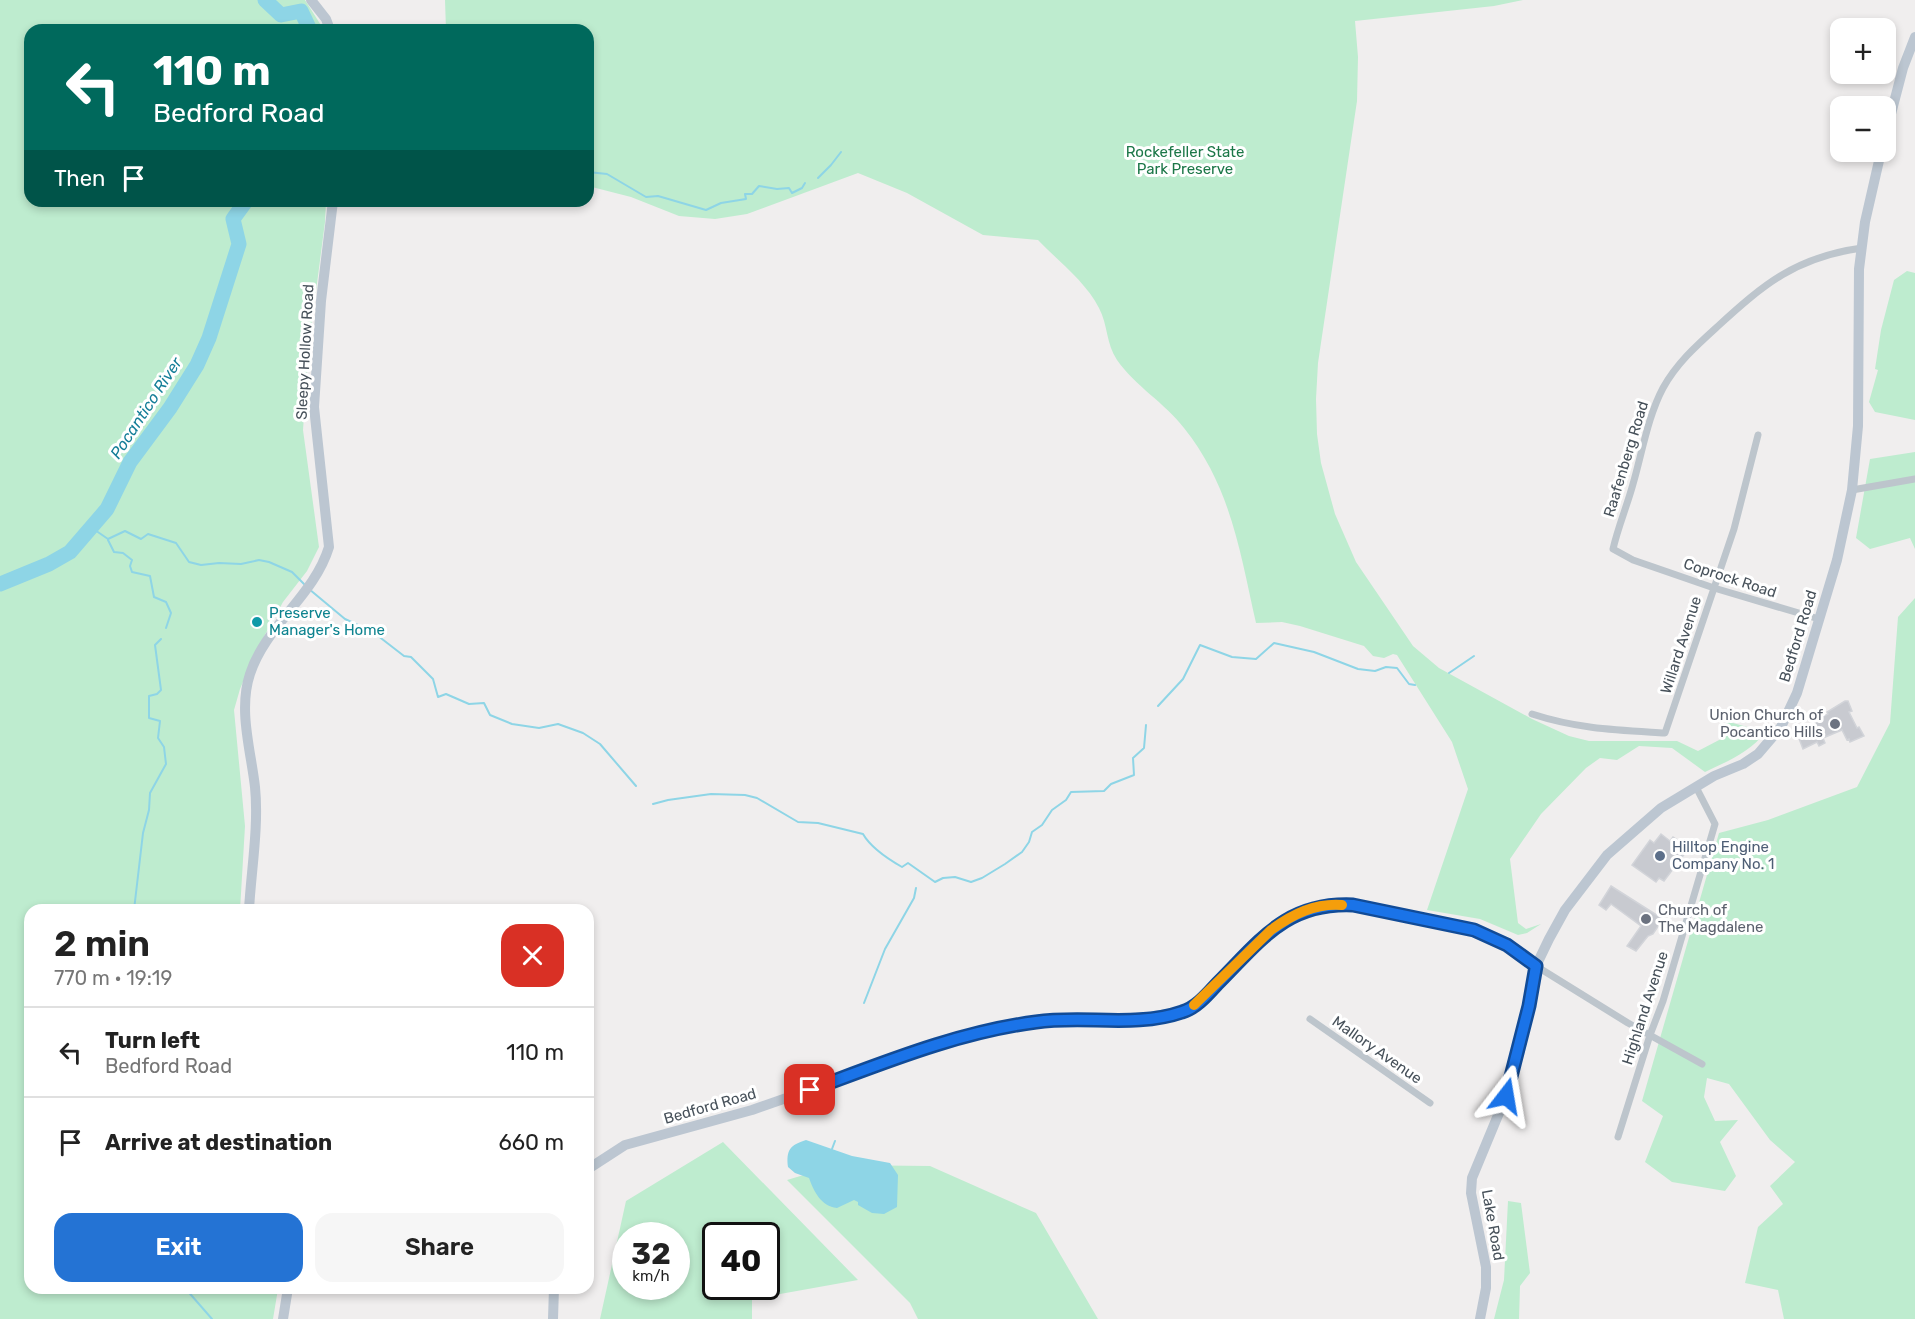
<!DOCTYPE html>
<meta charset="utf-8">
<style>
body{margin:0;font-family:Rubik,sans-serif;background:#f6f6f6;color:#222;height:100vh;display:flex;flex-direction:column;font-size:22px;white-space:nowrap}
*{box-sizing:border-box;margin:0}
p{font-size:20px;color:#767676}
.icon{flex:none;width:33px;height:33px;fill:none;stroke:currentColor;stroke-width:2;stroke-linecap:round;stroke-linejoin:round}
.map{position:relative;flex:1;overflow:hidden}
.details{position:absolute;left:24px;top:904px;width:570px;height:390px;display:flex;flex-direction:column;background:#fff;border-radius:18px;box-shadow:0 3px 9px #0003}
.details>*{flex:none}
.hud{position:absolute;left:24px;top:24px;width:570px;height:183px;border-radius:18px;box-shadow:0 3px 9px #0003;background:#00695c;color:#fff;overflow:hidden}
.fabs{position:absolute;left:1830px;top:18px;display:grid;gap:12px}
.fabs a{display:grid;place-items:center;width:66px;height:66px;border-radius:12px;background:#fff;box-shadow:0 3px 9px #0003;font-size:30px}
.speed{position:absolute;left:612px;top:1222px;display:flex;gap:12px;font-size:30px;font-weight:700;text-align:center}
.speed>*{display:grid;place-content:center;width:78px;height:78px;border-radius:50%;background:#fff;box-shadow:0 3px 9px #0003;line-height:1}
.speed small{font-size:15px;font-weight:400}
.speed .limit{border:3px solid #111;border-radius:9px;background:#fff;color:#111}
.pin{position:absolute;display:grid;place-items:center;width:51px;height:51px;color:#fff;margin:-26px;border-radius:12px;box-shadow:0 3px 9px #0006}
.me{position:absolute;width:66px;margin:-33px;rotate:14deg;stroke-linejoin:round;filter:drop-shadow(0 0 4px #0008)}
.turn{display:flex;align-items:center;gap:21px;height:126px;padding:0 30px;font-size:27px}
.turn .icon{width:78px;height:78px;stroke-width:2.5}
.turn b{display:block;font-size:42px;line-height:51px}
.then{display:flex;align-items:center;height:57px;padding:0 30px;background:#0003;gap:12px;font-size:22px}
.round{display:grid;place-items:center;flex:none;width:63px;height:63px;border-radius:18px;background:#f6f6f6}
.overview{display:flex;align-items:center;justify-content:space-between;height:102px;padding:0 30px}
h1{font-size:36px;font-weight:600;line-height:45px}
.action{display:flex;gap:12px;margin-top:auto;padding:12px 30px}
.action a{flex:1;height:69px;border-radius:18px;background:#2473d4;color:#fff;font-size:24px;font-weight:600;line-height:69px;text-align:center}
.action a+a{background:#f6f6f6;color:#222}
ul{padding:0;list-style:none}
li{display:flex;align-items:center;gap:18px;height:90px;padding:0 30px;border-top:2px solid #e0e0e0}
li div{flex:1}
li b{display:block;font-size:22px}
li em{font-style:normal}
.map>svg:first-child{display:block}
</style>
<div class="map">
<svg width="1915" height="1319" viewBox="0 0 1915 1319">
<rect width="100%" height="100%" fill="#f0eeee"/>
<path fill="#beeccf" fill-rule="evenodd" d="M0,0H305L324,30H30V201H326L325,222L309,345L303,430L319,547L307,571L283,602L256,651L240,689L234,710L245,826L240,910H30V1288L278,1289L273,1319H0Z
M445,0H1523L1494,6L1355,21L1358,57L1357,101L1318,363L1316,399L1317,434L1321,463L1335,514L1356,562L1413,646L1439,668L1532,719L1569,736L1589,741H1677L1698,751L1721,739L1726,721L1765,732C1751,752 1726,762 1705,772L1672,748L1639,746L1617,760L1600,758L1586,768L1541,814L1510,859L1518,923L1526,929L1541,924L1527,933L1518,935L1480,919L1427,910L1468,789L1452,742L1397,655L1393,654L1384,658L1373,656L1364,646L1300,626L1282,622L1256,623C1240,552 1231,487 1184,428C1165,403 1135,386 1117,360C1106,344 1108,325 1099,308C1086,282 1058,261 1038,240L983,235L907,193L858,173L747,214L715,219L679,216L631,197L588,186V30H446Z
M1907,271L1915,273V420L1875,412L1869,402L1878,370L1875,369L1881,330L1894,280Z
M1915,452V549L1910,538L1870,549L1856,538L1870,459Z
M1915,598V1319H1784L1778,1290L1745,1283L1758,1227L1783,1204L1770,1186L1795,1162L1770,1140L1729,1084L1707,1078L1704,1097L1715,1121L1738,1120L1720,1142L1736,1176L1725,1191L1672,1182L1645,1162L1663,1116L1642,1101L1719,833L1768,820L1857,787L1890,723L1898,617Z
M723,1142L858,1280L752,1299V1319H600L626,1201ZM626,1236H676V1287H626ZM716,1236H766V1287H716Z
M837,1165L930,1166L1036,1213L1098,1319H918L910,1303L787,1180Z
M1508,1201L1521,1203L1530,1273L1520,1286L1519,1319H1494L1504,1280Z"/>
<path fill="#8ed5e6" d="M806,1140L852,1156L890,1163L898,1175L897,1207L884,1214L872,1213L858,1205V1202L854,1200L837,1208C821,1206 814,1192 809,1178L795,1173L788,1167C786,1150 790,1145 806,1140Z"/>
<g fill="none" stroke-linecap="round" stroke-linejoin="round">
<path stroke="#8ed5e6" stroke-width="2" d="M588,172L607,174L646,197L658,196L706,210L721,203L746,199L745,194H752L759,186L777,189L789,188L792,193L802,188L805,183
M818,178L831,165L841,152
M92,528L108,539L125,531L141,539L148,534L176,543L189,562L201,565L219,563L241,564L259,560L269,562L292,572L305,585
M108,540L114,552L123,553L132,560L130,566L132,572L150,576L154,597L166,602L171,613L166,628
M309,589L345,619L373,632L404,656L411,657L433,679L438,697L446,694L469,704L484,703L490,715L512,724L539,728L558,724L583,733L600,744L636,786
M1449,673L1474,656
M1158,706L1183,679L1200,645L1232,657L1256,659L1274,643L1314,652L1358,669L1375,671L1386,667L1397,668L1409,684L1415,685
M653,804L668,800L711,794L745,795L757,798L798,822L818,823L863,834C871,848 888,859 902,867L908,863L935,882L943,878L955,877L971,882L982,878L1005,864L1022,852L1029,842L1032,832L1042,825L1052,810L1066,800L1071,792L1104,791L1111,784L1134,775L1133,758L1144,748L1146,725
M134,910L143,833L149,810L150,793L166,764L164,747L158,738L160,721L149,718V696L157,694L161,690L155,645L161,639
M864,1003L885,949L914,898L916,888
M832,1149L835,1141
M185,1288L212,1319"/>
<path stroke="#8ed5e6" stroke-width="15" d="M265,0L281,15L301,11L310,30
M0,584L49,564L70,552L107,509L130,462L170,408L197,365L209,338L239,244L233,219L246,201"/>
</g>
<path fill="#c8cad0" stroke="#d2d4d9" stroke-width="1.5" d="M1845,701H1848L1852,711L1849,712L1857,728L1859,727L1864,736L1850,742L1849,739L1847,740L1842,730L1823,738L1825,743L1819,746L1817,742L1803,749L1798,736L1814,729L1816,726L1813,721L1828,714L1827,712Z
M1661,834L1670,841L1673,837L1689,848L1664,881L1659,878L1656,882L1632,865L1650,840L1654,843Z
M1611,886L1663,919L1653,934L1648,936L1636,951L1627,946L1641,926L1611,904L1606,910L1599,905Z"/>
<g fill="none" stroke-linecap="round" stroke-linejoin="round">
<path stroke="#bdc5cc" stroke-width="7" d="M1852,490L1915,479
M1819,619L1714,588L1633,560L1613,549C1618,527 1627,506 1633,484C1642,453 1648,416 1663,388C1677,363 1696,346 1717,327C1764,284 1796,257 1862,248
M1532,714C1578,729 1617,730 1665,733L1734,529L1758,435
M1536,966L1628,1023L1702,1064
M1310,1019L1430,1103
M1618,1137L1650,1035L1663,1001L1715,824L1696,787"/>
<path stroke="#bcc6d1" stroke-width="10" d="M311,0L326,19L330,30
M1886,133L1903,68L1915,37
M249,910C251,872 259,826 255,787C251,751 238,710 250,674C266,625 314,596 329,547L314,407L321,301L333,201
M588,1169L625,1145L752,1110L952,1040L1008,1026L1039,1021L1127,1020L1182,1012L1203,999L1271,930L1285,920L1315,907L1353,905L1474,930L1507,945L1536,966
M283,1319L288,1288
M553,1319L554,1288
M1480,1319L1486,1288V1267L1471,1193L1472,1178L1506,1096L1529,1006L1536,966L1549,939L1565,910L1607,855L1661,808L1714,776L1743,764L1758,754L1781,727L1797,693L1837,560L1852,490L1858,426L1859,269L1865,222L1881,152"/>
</g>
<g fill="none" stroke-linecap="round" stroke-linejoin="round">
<defs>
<path id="route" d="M810,1090C883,1063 958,1032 1036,1022C1084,1015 1136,1028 1182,1012C1196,1008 1207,995 1217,984C1260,941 1286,902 1353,905L1474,930L1507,945L1536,966L1529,1006L1506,1096"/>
</defs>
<use href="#route" stroke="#114b97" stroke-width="15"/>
<use href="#route" stroke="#1a73e8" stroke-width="10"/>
<path stroke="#f59e0b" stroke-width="10" d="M1194,1005L1271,930C1293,914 1315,903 1342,905"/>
</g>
<circle fill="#0f9aa8" stroke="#fff" stroke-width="2" cx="257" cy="622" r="6"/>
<g fill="#6b7280" stroke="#fff" stroke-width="2">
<circle cx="1835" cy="724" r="6"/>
<circle cx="1646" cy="919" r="6"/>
</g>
<circle fill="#5c6f8a" stroke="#fff" stroke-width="2" cx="1660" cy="856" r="6"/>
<g text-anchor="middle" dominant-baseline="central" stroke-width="6" stroke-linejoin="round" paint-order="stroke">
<g font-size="15" fill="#1c7748" stroke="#fff">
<text x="1185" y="152">Rockefeller State<tspan x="1185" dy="17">Park Preserve</tspan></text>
</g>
<g font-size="15" fill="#47515a" stroke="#fff">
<text transform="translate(305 352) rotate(-87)">Sleepy Hollow Road</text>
<text transform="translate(1626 459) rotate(-73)">Raafenberg Road</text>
<text transform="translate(1730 578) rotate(18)">Coprock Road</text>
<text transform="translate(1798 636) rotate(-73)">Bedford Road</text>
<text transform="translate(1681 645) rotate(-72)">Willard Avenue</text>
<text transform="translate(1645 1008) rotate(-72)">Highland Avenue</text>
<text transform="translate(1377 1050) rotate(35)">Mallory Avenue</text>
<text transform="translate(710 1106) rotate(-16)">Bedford Road</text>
<text transform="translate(1493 1225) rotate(80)">Lake Road</text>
</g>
<g font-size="15" fill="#0d838f" stroke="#fff" text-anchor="start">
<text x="269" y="613">Preserve<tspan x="269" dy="17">Manager's Home</tspan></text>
</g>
<g font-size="15" fill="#5b616d" stroke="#fff" text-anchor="end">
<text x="1823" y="715">Union Church of<tspan x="1823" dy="17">Pocantico Hills</tspan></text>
<text x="1658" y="910" text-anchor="start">Church of<tspan x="1658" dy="17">The Magdalene</tspan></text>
</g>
<g font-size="15" fill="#4e5e75" stroke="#fff" text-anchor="start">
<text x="1672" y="847">Hilltop Engine<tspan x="1672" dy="17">Company No. 1</tspan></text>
</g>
<g font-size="16" font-style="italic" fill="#157e98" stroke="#fff">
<text transform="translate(146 408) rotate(-57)">Pocantico River</text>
</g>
</g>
</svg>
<div class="fabs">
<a>+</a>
<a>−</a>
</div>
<div class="speed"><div>32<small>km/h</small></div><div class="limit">40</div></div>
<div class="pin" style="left:810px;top:1090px;background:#d93025"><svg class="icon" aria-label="arrive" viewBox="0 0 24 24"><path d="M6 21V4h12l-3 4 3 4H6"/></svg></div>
<svg class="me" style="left:1506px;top:1096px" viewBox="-20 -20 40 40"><path d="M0-17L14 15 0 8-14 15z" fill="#1a73e8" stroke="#fff" stroke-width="4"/></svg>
<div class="hud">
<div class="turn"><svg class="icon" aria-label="left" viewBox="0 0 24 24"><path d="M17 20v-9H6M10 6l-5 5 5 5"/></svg><div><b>110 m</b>Bedford Road</div></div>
<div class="then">Then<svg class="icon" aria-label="arrive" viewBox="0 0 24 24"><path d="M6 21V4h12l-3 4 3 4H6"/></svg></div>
</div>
<section class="details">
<div class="overview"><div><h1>2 min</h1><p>770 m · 19:19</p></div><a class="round" style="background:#d93025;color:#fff"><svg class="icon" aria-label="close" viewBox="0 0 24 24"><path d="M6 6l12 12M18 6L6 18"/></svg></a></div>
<ul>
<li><svg class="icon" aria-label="left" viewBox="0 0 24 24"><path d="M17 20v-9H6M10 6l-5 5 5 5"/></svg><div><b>Turn left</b><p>Bedford Road</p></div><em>110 m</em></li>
<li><svg class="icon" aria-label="arrive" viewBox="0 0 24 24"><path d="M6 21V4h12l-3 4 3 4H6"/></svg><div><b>Arrive at destination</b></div><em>660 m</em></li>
</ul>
<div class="action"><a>Exit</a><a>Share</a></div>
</section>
</div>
